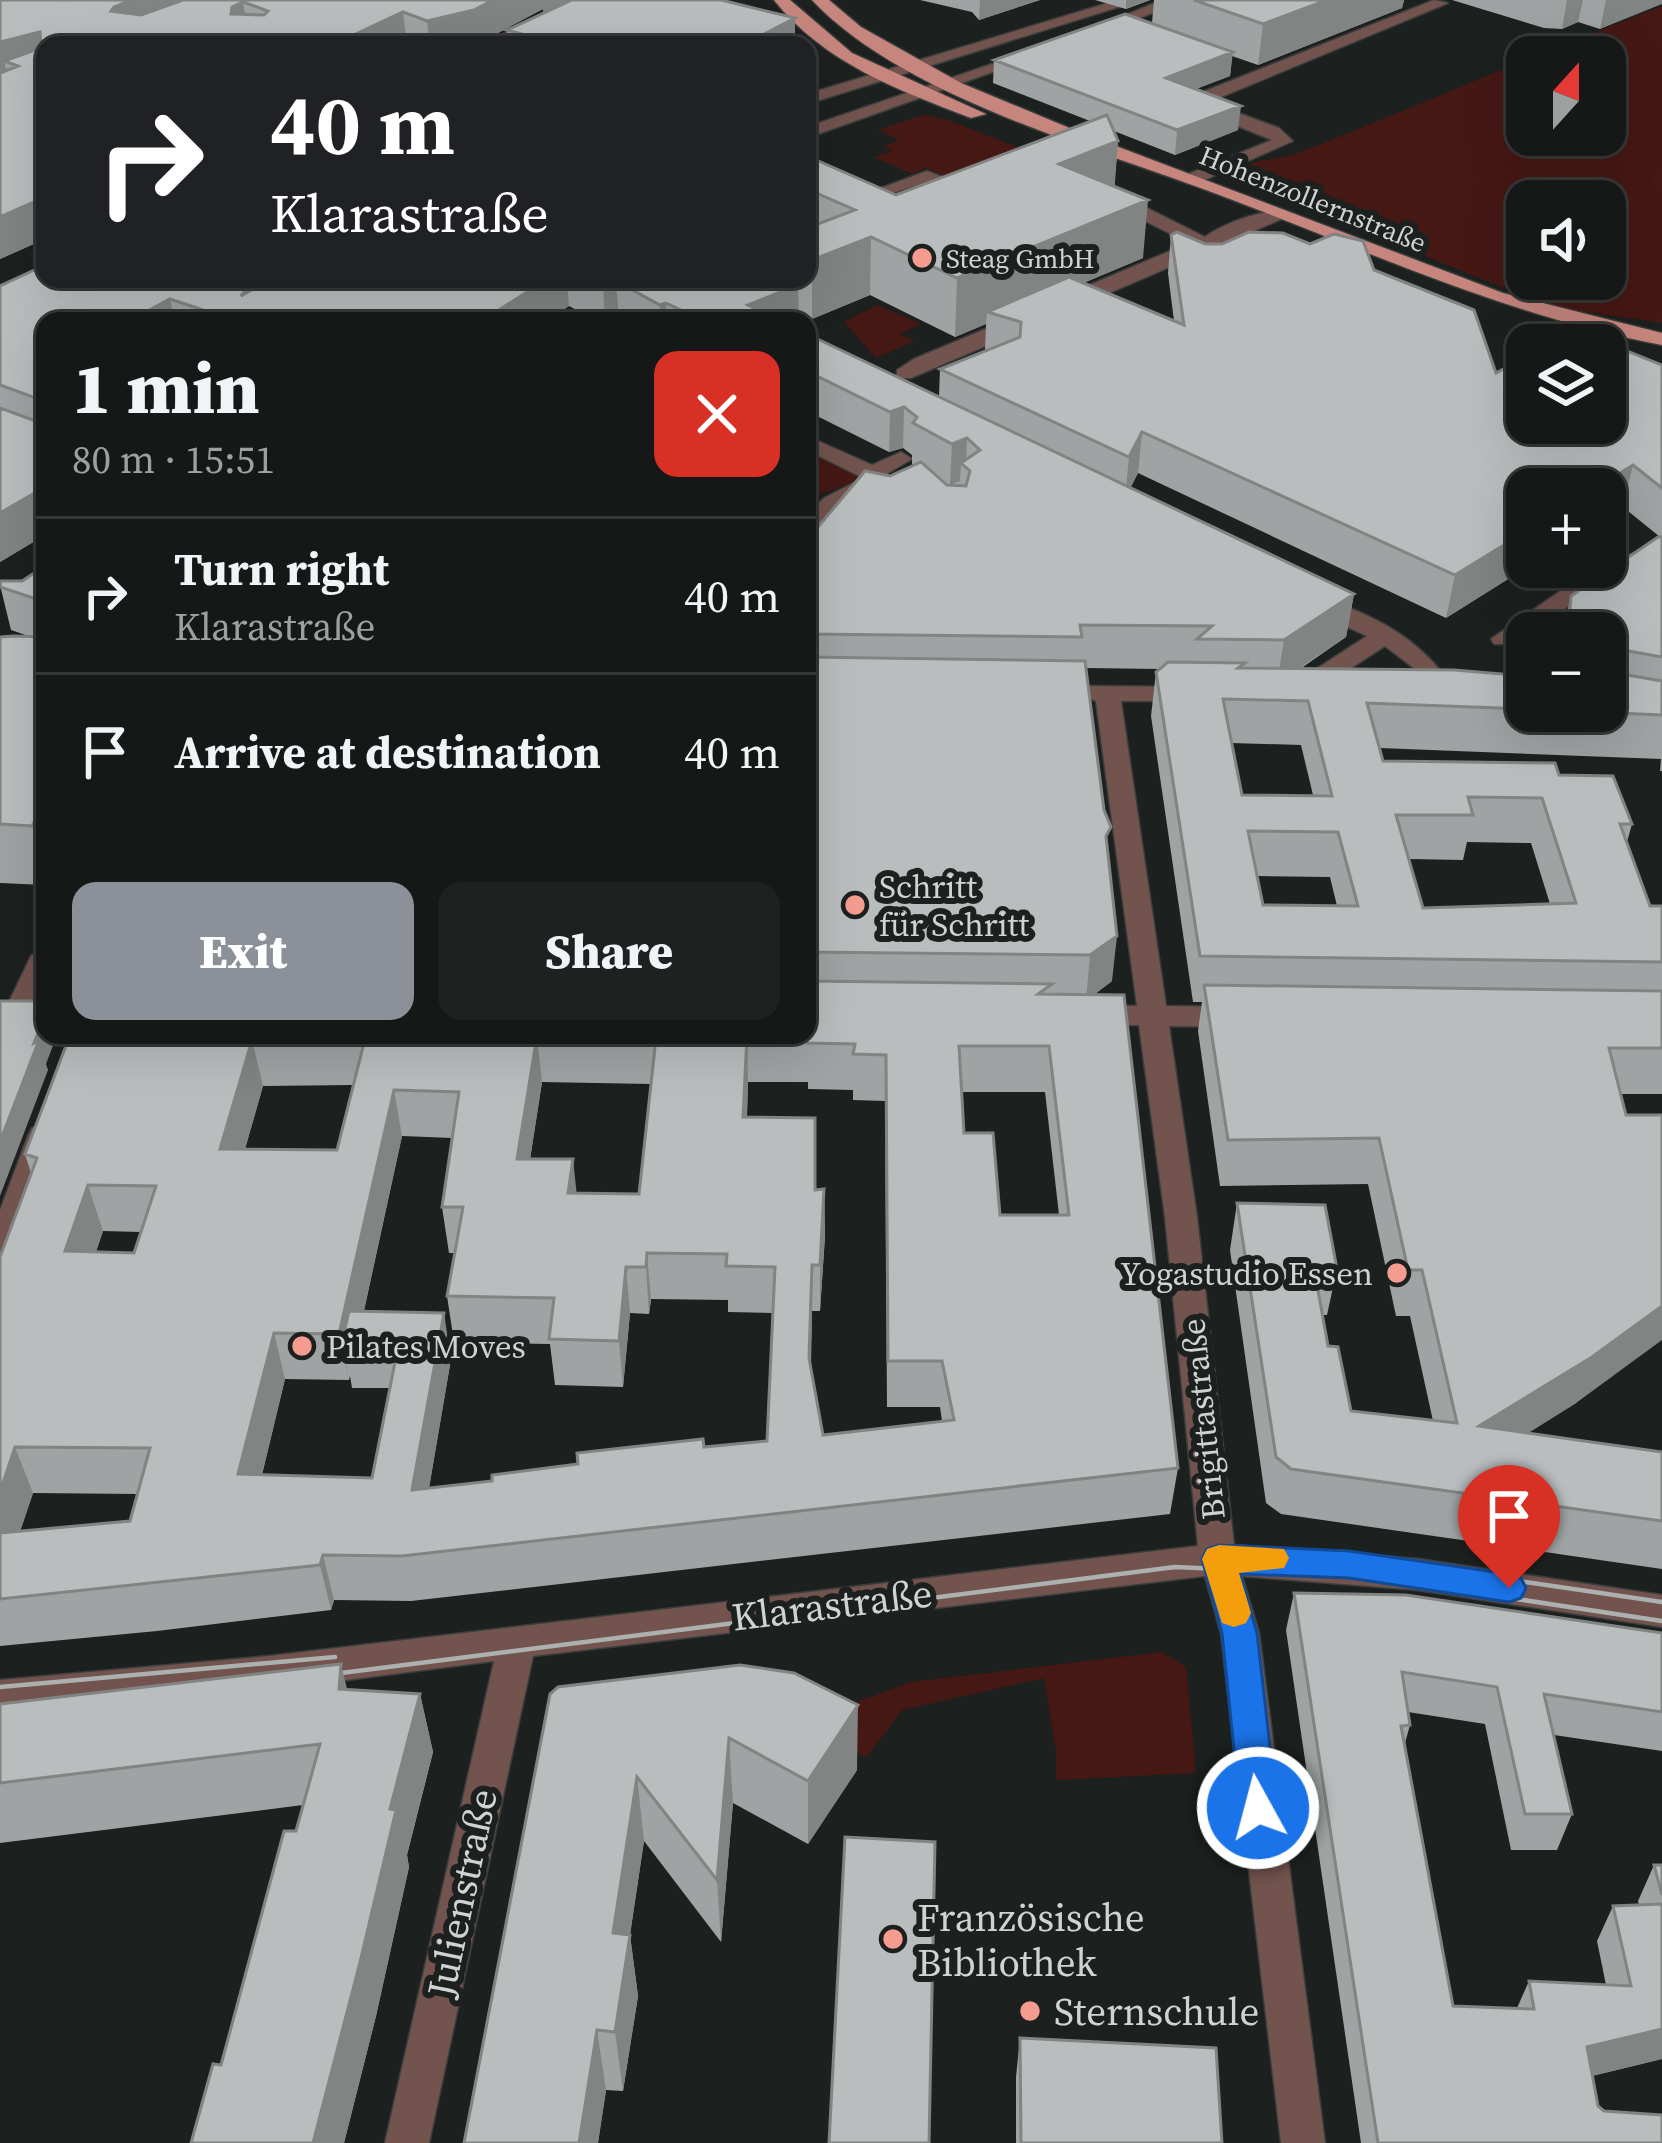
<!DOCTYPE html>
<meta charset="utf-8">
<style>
body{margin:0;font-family:"Source Serif 4",serif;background:#1e2120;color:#f1f3f6;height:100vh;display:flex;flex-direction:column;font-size:45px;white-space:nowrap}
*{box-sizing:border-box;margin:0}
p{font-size:39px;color:#9da0a1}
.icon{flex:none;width:66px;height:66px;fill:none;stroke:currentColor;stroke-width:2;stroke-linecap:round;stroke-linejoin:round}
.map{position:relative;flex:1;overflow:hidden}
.details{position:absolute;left:36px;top:312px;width:780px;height:732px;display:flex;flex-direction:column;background:#151817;border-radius:24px;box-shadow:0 12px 48px #0002,0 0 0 3px #343736}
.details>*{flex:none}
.top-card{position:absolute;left:36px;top:36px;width:780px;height:252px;border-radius:24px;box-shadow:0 12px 48px #0002,0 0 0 3px #343736;background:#202124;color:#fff;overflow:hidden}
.needle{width:78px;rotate:21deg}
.controls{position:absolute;left:1506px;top:36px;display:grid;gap:24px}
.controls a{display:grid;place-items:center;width:120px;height:120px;border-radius:24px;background:#151817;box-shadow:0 12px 48px #0002,0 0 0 3px #343736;font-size:60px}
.pin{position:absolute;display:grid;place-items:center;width:102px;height:102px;color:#fff;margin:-123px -51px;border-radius:50% 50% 50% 0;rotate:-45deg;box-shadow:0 0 12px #0007}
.pin .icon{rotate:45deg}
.me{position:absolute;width:132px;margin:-66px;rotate:353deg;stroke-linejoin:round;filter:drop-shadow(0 0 9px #0008)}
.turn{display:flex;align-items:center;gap:42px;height:252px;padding:0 36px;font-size:54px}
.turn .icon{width:156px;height:156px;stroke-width:2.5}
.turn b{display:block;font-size:84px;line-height:102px}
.round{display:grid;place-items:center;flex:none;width:126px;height:126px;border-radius:24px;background:#1e2120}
.summary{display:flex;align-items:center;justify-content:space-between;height:204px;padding:0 36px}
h1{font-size:72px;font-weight:800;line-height:90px}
.button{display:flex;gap:24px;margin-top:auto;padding:24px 36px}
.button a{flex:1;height:138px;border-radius:24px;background:#8c9099;color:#fff;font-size:48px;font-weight:800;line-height:138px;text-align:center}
.button a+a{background:#1e2120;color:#f1f3f6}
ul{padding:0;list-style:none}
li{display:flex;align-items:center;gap:36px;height:156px;padding:0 36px;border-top:3px solid #343736}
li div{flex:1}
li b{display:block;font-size:45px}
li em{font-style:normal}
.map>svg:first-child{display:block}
</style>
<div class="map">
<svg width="1662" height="2143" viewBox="0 0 1662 2143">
<rect width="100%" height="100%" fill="#1c201f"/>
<path fill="#451814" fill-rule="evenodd" d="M1662,6V323L1573,310L1507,289L1232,179C1242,156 1277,162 1298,153C1375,123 1451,91 1527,59V135H1605V57H1532ZM1527,201H1605V279H1527Z
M923,115L948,120L1060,164L970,187L926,168L912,174L874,157L892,151L884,146L899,140L878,130Z
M877,305L921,324L900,334L915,341L876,358L844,322Z
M807,447L860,475L858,481L807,499Z
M1162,1652L1186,1667L1196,1773L1056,1780V1752L1044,1678L902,1710L866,1758L830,1737L834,1710L911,1682Z"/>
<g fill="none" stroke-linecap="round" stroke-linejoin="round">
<defs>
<path id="minor" d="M568,0H588L502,45H482Z
M1162,0H1184L1103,33L1089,30Z
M1434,0L1448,3L1209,102L1279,128L1293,141L1198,183H1186V175L1272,140L1193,108L1195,95Z
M1108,3L1122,6L807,104V94Z
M1024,53L1038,56L807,138V127Z
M927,171L969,187L945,201L936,196L945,188L927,182L874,199L865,194Z
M1131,206H1143L1205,237C1220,225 1273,203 1291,215L911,378H897V370L914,359L1189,243L1131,214Z
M708,279H733L776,303L759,307Z
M807,436L872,465L901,452L912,459L888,473L877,491L840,508L807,535V515L824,498L863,478L807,450Z
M1662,549V563L1624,569L1512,644H1494L1491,639L1595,567H1605L1609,558Z
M1315,597C1373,612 1431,644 1458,698L1455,703H1437L1415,669L1385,646L1311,694H1293L1290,689L1293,684L1367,636L1307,609L1303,604Z
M1089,686L1191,687L1203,694L1191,701H1121L1166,1006L1236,1007L1251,1017L1236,1027L1169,1026L1197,1217L1234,1545L1418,1559L1662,1595V1627L1418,1590L1242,1576L1259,1633L1325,2143H1281L1221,1633L1205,1576L533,1656L429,2143H385L494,1661L269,1690L0,1714V1680L269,1656L1198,1546L1165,1217L1139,1025H1086L1071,1015L1086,1005L1137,1006L1096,701L1077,693Z
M45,947C45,971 46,989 33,1011H13L8,1004L31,956Z
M43,1125L54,1128L58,1136L16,1253L11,1261L0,1265V1210L28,1136L32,1128Z"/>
<path id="major" d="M774,0H790L852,53L986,114L971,118C898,90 824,63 774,0Z
M812,0H829L861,27L961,83L1079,132L1503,293L1662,333V345C1507,316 1368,251 1222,196C1098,149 903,97 812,0Z"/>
</defs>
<use href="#minor" stroke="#393d3c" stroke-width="3"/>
<use href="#major" stroke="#393d3c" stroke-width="3"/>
<use href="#minor" fill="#72534e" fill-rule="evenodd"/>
<use href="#major" fill="#c6867d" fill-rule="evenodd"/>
<path stroke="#adb0b0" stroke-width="4.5" d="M1377,1560L1662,1602
M310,1677L1175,1567L1358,1575L1662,1621
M0,1687L335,1657"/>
</g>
<path fill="#9fa3a3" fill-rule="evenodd" d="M0,0L741,5L795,45H508L507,30L544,13L543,9L474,45H45V239L0,259Z
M920,0H1040L979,20L972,12Z
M1095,0H1150L1126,9Z
M1154,0H1404L1402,8L1258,65L1232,56L1230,76L1196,89L1238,130L1175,155L1114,131L1118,141L1114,187L1143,258L1083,283L1174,321L1168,273L1171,235L1205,244L1374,270L1496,373L1527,423L1662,365V771H1660L1661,759L1380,748L1383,761L1559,775L1632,824L1627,842L1650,906H1662V1094H1620L1576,1403L1528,1433L1662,1452V1569L1281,1514L1266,1503L1230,1250L1237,1203L1337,1269L1327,1315H1323L1328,1346L1351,1411L1433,1421L1410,1316H1396L1368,1184L1220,1186L1198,1031L1202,1002H1193L1151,716L1156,672L1159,669L1086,668L1108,854L1112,981L1095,994L1178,1468L1170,1514L411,1601L334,1600L331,1610L157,1631L0,1646V1257L31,1173L25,1154L70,1035H807V540L890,476L914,465L912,464V455L903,448L889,452L807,411V334L939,396L940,369L985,351L986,324L955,337L870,295L812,319L798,310L799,321H597L569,306L546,321H45V535L0,562V286L45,279H692L704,284L736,286L735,279H771L777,282V279H807V156L896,195L1090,121L993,83L994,60L1152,23ZM1138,473L1446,618L1527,567V489L1623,507L1660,537L1571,596L1562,633H1605V711H1527V676L1300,669L1346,637L1354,594L1130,488ZM1232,743L1301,745L1313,795H1242ZM1467,842L1531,843L1550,904L1423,908L1409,859L1463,860ZM1257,876L1330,877L1337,906L1263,905ZM542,1082L651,1084L639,1194L576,1193L530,1159ZM748,1082H808V1089L853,1090V1100L885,1101L887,1407H940L942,1421L823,1435L811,1366L812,1311H820L825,1236L824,1189L815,1190L747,1117ZM353,1085L337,1150L245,1149L263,1086ZM962,1092H1045L1059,1215H1000L964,1133ZM402,1136L452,1138L442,1207L449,1253H454L447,1296L454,1342L550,1344L555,1385L623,1387L630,1313L649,1314L651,1299L728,1300V1312L772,1313L767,1441L704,1447L492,1481L429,1488L451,1359L364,1311ZM103,1231L141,1232L134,1253L96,1252ZM350,1376L352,1388H390L372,1478L262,1475L285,1379L349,1380ZM33,1493L137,1494L130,1521L20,1531Z
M1452,0H1662L1600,29L1578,22L1562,29L1544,28Z
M45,566V885L0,883V637H31L11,630L0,585L22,581Z
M1294,1593L1662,1633V1751L1554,1735L1572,1814L1557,1850H1511L1485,1724L1408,1712L1410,1725L1405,1743L1453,2006L1517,2008L1529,1981L1606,1985L1597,1941L1613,1906L1639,1905L1638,1901L1654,1865H1662V2059L1592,2076L1598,2106L1662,2143H1361L1286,1630Z
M347,1689L420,1694L433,1752L407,1855L409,1867L376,2016L344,2143H191L221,2065L303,1805L0,1843V1704Z
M550,1694L857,1770L808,1844L733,1803L721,1942L644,1841L630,1935L638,1996L623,2091L606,2090L598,2143Z
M1020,2038L1222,2143H1016V2077Z"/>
<path fill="#828484" d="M132,0H233L120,41L111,11L114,7Z
M493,0H612L545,28L543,9L478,44L430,45L427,21Z
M980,0H1040L979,20Z
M1126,0H1150L1126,9Z
M1327,0H1404L1402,8L1258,65L1263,24Z
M1567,0H1583L1578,22L1562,29Z
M1606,0H1662V4L1600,29Z
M243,2L249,36L231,14L232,7Z
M403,12L407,45H332Z
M795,18V45H743Z
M40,32L45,54L18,66L4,61L8,77L0,79V42Z
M1233,52L1230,76L1164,101L1166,78Z
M1241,106L1238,130L1175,155L1177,130Z
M1118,141L1114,196L1059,164Z
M45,197V239L0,259V217Z
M1148,200L1143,258L1003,317L987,312L986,324L955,337L957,278Z
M871,237L870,295L812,319V260Z
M253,279H271L241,296Z
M431,279H491L435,317Z
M547,279H567L569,306L546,321H481Z
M616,281L619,320L605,321L603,286Z
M798,285L799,321H748V305Z
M170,299L175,321H129Z
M666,303L667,321H661L660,305Z
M904,407L903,448L889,452L890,412Z
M809,422V463L807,465V424Z
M1142,432L1138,473L1125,499L1129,457Z
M967,438L966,467L961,463L960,481L950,485L952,444Z
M1633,465L1623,507L1605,518V489H1594Z
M45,487V535L0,562V513Z
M1527,531V567L1446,618L1455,575Z
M1354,594L1346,637L1277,683L1284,640Z
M1617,649L1605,694L1606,667Z
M45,801V870L32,826Z
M1117,936L1112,981L1086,1001L1090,955Z
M45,1015V1035H57L46,1064L48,1070L0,1196V1142Z
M537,1036L542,1082L523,1205L517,1159Z
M747,1036L748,1082L745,1164L743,1117Z
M252,1040L263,1086L232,1195L220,1149Z
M394,1090L402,1136L357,1342H342L349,1380L339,1334Z
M573,1159L578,1206L568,1193Z
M88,1185L103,1231L80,1297L65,1251Z
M824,1189L825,1236L820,1311V1265Z
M647,1253L651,1299L649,1314L646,1267Z
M812,1265V1311L809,1404V1358Z
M626,1267L630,1313L623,1387L619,1341Z
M1662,1306V1340L1576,1403L1466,1472L1479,1426Z
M444,1313L451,1359L421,1535L412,1490Z
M274,1333L285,1379L251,1520L238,1474Z
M15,1447L33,1493L4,1580L0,1571V1492Z
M323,1555L334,1600L331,1610L320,1565Z
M341,1664L355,1722L339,1689Z
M420,1694L433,1752L407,1855L409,1867L376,2016L344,2143H313L390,1809Z
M858,1705L857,1770L808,1844V1781Z
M729,1738L733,1803L721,1942L717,1880Z
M637,1777L644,1841L621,1994L613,1933Z
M630,1935L638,1996L623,2091L615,2032Z
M1662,2029V2059L1571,2081L1587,2047Z
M597,2030L606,2090L598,2143H579Z"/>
<path fill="#b9bdbd" stroke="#828484" stroke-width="3" fill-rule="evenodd" d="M0,0H132L114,7L111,11L141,15L183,0H493L474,10L427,21L403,12L332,45H45V197L0,217V73L18,66L4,61L41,48L40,32L0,42ZM243,2L268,11L264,15L231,14L232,7Z
M572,0H721L795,18L743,45H563L507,30Z
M1194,0H1327L1263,24Z
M1125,14L1233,52L1166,78L1241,106L1177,130L994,60Z
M1107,115L1118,141L1059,164L1148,200L957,278L871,237L812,260L807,257V228L855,210L807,189V156L896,195Z
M1177,232L1205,244H1222L1249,232L1283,233L1310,244L1334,234L1363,241L1374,270L1474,310L1496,373L1527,356V423H1605V350L1615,346L1662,365V488L1633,465L1594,489H1527V531L1455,575L1142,432L1129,457L940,369L1020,337L1021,322L987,312L1069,277L1184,325L1171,235Z
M45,265V279H253L241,296L271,279H431L430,285L459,286L469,279H547L482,321H236L170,299L129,321H45V487L0,513V408L33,420L39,416L36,398L0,385V286Z
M589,279H692L704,284L740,286L744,281L742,279H771L784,286L798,285L748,305L780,321H704L666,303L660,305L616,281L603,286Z
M807,334L1354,594L1284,640L1197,639L1212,626L1080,625L1082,637L807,634V540L865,471L890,476L921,462L947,485L966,486L970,471L961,463L980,450L967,438L952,444L913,423L917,417L904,407L890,412L807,371Z
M1658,537H1662V657L1617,649L1606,667L1610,672L1662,681V715L1570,711H1605V633H1568L1571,596Z
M45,566V602L0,587L1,581H22Z
M13,636L45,637V801L32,826L0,824V637Z
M807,657L1085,661L1104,810L1111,827L1106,836L1117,936L1090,955L807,952Z
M1168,662L1245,663L1238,668L1454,670L1527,676V709L1367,703L1383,761L1555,763L1559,775L1613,776L1632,824H1620L1650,906H1662V962L1200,956L1156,672ZM1223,699L1308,701L1332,796L1242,795ZM1468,797L1542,798L1576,903L1423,908L1396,815H1473ZM1248,831L1338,832L1358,906L1263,905Z
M807,981L1052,984L1038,994L1124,995L1178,1468L402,1556L323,1555L320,1565L0,1599V1533L130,1521L150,1448L15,1447L0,1492V1257L37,1158L25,1154L70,1035H807ZM537,1036L656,1038L639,1194L568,1193L573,1159H517ZM747,1036H807V1043L855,1044L853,1054L886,1055L888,1361H942L954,1420L823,1435L809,1358L812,1265H820L824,1189L815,1190V1118L743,1117ZM365,1039L337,1150L220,1149L252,1040ZM959,1046H1049L1069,1215H1000L993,1133H964ZM394,1090L459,1092L442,1207H463L447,1296L554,1298L549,1339L619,1341L626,1267H646L647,1253L727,1254L726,1266L775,1267L767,1441L704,1447L703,1439L577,1453L578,1464L492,1475V1481L412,1490L444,1313L349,1311L342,1342H399L372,1478L238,1474L274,1333L339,1334ZM88,1185L156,1186L134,1253L65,1251Z
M1204,985L1662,991V1048H1609L1626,1115H1662V1306L1592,1357L1479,1426L1662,1452V1521L1291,1469L1276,1457L1237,1203L1325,1205L1337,1269L1314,1268L1328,1346L1338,1347L1351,1411L1457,1423L1422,1270H1408L1379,1138L1228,1140Z
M0,1001H45V1015L34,1043L39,1040L0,1142Z
M1294,1593L1406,1595L1662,1633V1712L1544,1694L1572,1814H1525L1497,1687L1402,1672L1410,1725L1401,1726L1453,2006L1534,2009L1529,1981L1631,1986L1613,1906L1662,1904V2029L1587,2047L1598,2106L1604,2111L1662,2115V2143H1378Z
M341,1664L339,1689L420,1694L390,1809L396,1810L360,1962L313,2143H191L213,2064L221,2065L284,1831H296L320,1744L0,1783V1704Z
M740,1665L794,1673L858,1705L808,1781L729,1738L717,1880L637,1777L613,1933L630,1935L615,2032L597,2030L579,2143H464L550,1694L558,1687Z
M845,1837L935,1842L929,2143H829Z
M1654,1865H1662V1895Z
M1020,2038L1216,2048L1222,2143H1021Z"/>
<path fill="#1a73e8" stroke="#114b97" stroke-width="3" d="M1219,1545L1349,1551L1509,1574L1521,1578L1526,1588L1521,1598L1509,1602L1349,1578L1240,1574L1257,1633L1277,1808L1271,1819L1258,1824L1246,1819L1240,1808L1222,1633L1202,1559L1207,1549Z"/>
<path fill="#f59e0b" d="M1219,1545L1284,1549L1289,1558L1284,1568L1239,1573L1251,1613L1246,1623L1234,1627L1222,1623L1202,1559L1207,1549Z"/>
<g fill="#f59c91" stroke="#1c201f" stroke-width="4.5">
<circle cx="922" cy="258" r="12"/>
<circle cx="855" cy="905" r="12"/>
<circle cx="1397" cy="1273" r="12"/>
<circle cx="302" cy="1346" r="12"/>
<circle cx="893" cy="1939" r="12"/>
<circle cx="1030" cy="2011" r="12"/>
</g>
<g text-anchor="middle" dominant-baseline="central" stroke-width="12" stroke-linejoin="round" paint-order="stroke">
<g font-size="27" fill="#d0d3d3" stroke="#1c201f">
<text transform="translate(1313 199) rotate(22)">Hohenzollernstraße</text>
</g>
<g font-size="27" fill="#d0d3d3" stroke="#1c201f" text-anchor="start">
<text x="946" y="258">Steag GmbH</text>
</g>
<g font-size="33" fill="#d0d3d3" stroke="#1c201f" text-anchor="start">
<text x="879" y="886">Schritt<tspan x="879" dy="38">für Schritt</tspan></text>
<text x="1373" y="1273" text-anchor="end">Yogastudio Essen</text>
<text x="326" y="1346">Pilates Moves</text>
</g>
<g font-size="33" fill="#d0d3d3" stroke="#1c201f">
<text transform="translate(1203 1419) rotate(-96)">Brigittastraße</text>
</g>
<g font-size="39" fill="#d0d3d3" stroke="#1c201f">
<text transform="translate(832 1605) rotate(-7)">Klarastraße</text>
<text transform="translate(462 1893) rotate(-78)">Julienstraße</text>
</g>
<g font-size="39" fill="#d0d3d3" stroke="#1c201f" text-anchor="start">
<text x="917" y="1917">Französische<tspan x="917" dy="45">Bibliothek</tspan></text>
<text x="1054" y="2011">Sternschule</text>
</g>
</g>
</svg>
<div class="controls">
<a><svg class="needle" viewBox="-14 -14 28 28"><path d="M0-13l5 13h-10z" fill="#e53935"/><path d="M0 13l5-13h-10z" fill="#9da0a1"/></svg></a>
<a><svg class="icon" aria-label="sound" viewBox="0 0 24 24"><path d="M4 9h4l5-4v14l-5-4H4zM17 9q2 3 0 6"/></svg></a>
<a><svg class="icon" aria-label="layers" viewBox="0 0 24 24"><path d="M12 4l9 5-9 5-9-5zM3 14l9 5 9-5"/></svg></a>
<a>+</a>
<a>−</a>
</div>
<div class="pin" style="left:1509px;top:1588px;background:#d93025"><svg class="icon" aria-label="arrive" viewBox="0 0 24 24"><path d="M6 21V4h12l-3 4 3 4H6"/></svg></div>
<svg class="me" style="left:1258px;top:1808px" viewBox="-20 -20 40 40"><circle r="17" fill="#1a73e8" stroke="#fff" stroke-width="3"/><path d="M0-11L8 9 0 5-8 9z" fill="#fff"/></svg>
<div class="top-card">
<div class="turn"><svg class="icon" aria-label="right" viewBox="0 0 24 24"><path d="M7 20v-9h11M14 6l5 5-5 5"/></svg><div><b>40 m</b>Klarastraße</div></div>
</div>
<section class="details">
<div class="summary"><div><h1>1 min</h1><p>80 m · 15:51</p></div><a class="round" style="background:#d93025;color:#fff"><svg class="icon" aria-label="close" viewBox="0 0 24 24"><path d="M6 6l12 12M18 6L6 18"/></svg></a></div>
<ul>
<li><svg class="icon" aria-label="right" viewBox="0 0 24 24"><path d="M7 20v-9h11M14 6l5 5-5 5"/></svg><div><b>Turn right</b><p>Klarastraße</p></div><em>40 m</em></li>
<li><svg class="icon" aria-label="arrive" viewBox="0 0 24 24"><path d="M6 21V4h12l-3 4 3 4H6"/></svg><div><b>Arrive at destination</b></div><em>40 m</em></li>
</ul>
<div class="button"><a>Exit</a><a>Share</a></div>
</section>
</div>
